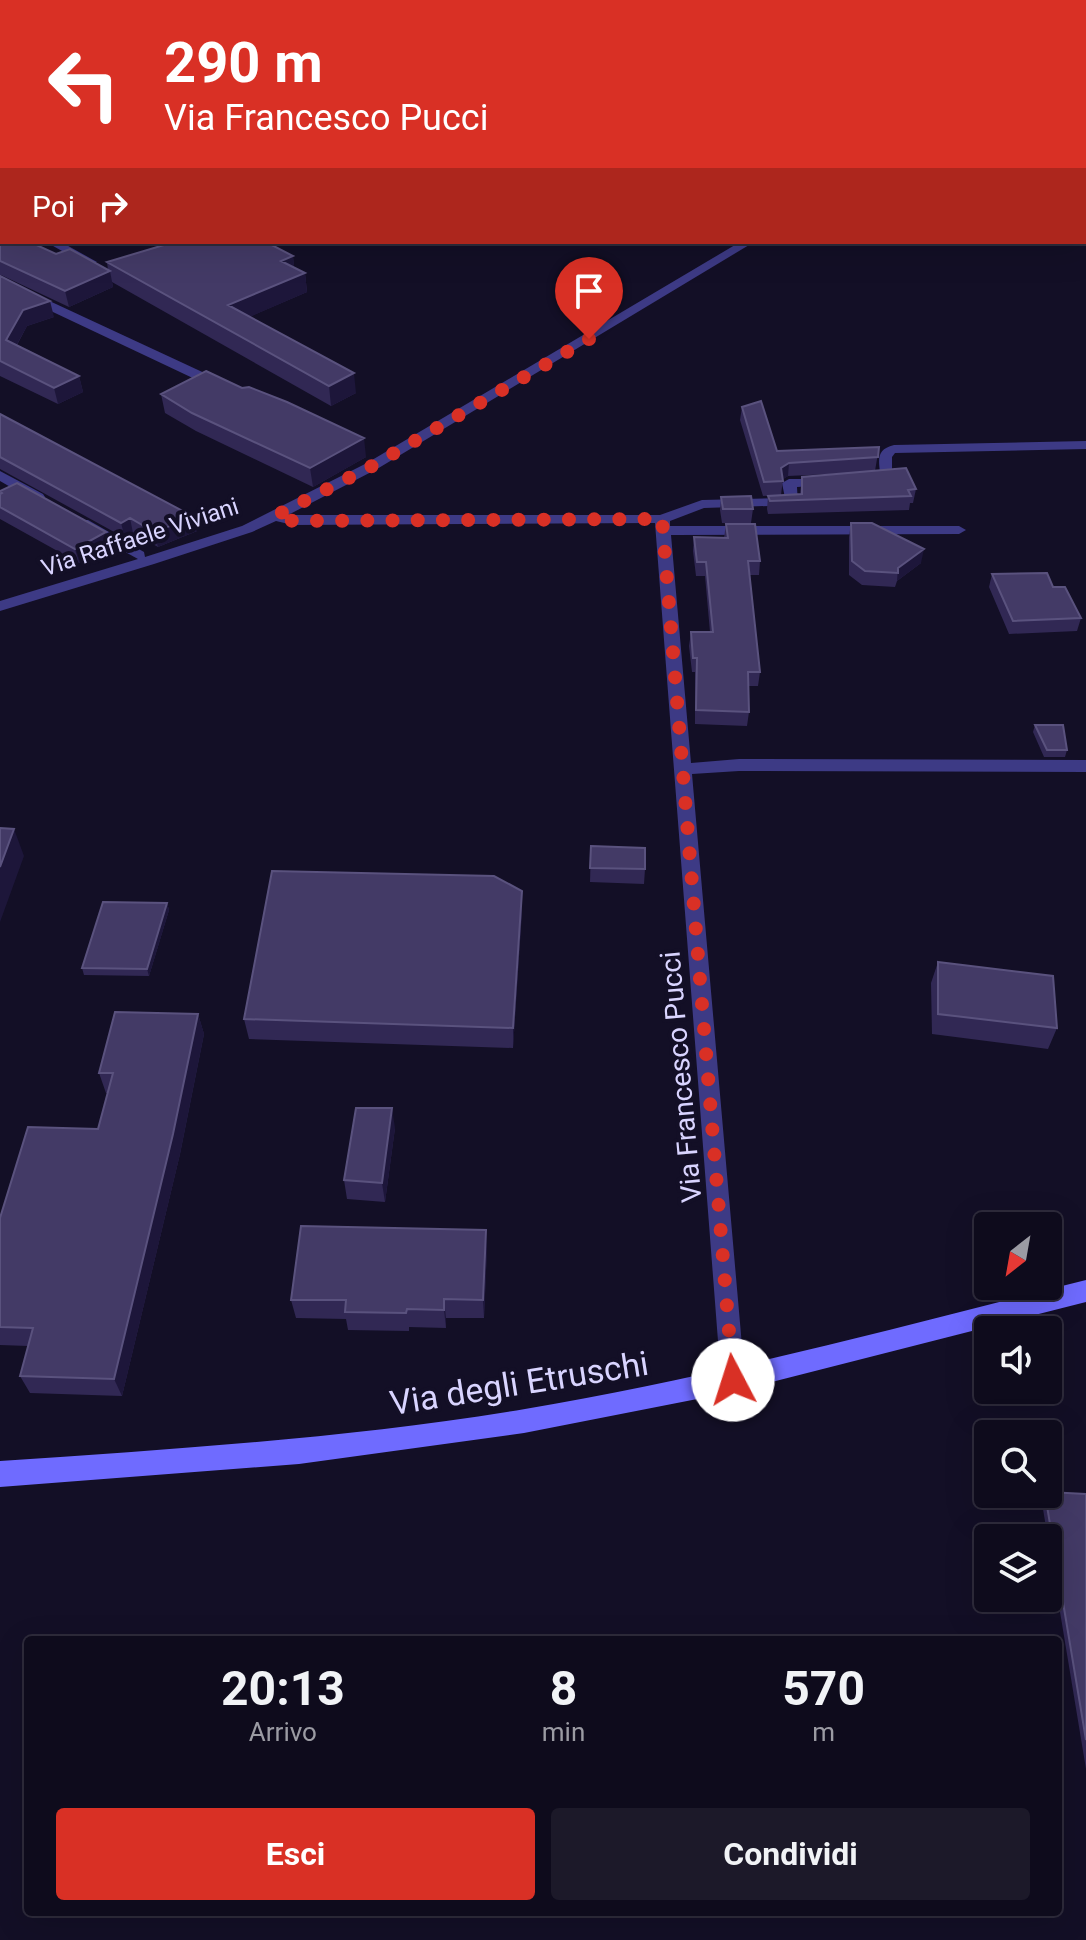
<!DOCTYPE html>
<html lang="it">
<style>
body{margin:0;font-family:Roboto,sans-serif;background:#1c1929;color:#f1f3f6;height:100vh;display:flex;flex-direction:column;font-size:30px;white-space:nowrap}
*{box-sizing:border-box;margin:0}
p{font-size:26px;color:#9b9ba3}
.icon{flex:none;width:44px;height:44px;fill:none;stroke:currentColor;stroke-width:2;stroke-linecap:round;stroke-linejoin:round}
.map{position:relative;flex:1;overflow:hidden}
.side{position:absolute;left:24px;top:1636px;width:1038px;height:280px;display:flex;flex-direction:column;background:#0e0b1c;border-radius:8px;box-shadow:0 8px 32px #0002,0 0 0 2px #2e2b3b}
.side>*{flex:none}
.banner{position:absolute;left:0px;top:0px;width:1086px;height:244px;box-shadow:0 8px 32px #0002,0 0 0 2px #2e2b3b;background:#d93025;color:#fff;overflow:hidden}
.needle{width:52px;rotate:211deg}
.controls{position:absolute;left:974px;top:1212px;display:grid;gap:16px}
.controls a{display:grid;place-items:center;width:88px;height:88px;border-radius:8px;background:#0e0b1c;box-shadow:0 8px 32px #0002,0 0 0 2px #2e2b3b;font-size:40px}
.pin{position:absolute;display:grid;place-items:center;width:68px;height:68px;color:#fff;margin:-82px -34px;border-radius:50% 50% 50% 0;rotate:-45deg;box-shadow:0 0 8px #0007}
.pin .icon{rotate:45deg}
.me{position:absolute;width:88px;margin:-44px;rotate:355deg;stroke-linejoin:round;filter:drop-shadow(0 0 6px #0008)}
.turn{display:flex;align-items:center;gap:28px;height:168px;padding:0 32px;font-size:36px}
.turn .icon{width:104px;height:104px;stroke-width:2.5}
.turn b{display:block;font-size:56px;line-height:68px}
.then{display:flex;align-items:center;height:76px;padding:0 32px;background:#0003;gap:16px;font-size:30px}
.eta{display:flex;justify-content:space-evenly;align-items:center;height:136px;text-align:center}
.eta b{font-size:48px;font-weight:700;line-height:56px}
.primary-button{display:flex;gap:16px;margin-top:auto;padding:16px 32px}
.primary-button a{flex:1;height:92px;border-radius:8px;background:#d93025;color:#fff;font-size:32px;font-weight:700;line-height:92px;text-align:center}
.primary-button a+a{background:#1c1929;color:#f1f3f6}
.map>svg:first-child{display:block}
</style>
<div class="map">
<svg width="1086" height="1940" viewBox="0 0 1086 1940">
<rect width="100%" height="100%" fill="#130f26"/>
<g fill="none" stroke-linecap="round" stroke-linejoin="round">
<path fill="#3d3a85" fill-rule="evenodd" d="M584,0H600L601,2H585Z
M0,82H2V88H0Z
M0,129H2L0,136Z
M46,242H61L97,262L87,265Z
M740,242H754L377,469L288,515H660L702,500L785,498L782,483L789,479H833V485L797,487L798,505L704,508L670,521V526H959L966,530L959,534L671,535L691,763L739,759L1086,760V772L739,771L692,774L745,1380L742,1388L733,1392L724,1388L721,1380L655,523L293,525L276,521L252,532L154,564L0,611V601L138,559L78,526V520H88L144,552L145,557L242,526L367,463Z
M0,278L226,383L228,386L216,389L0,287Z
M1086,441V449L895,453L892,457V477L868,484L861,480L880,472C878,457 878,449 894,445Z
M0,471L43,494L45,497L38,501L33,500L0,481Z"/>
<path fill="#6f6bff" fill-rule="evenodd" d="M1086,1280V1302L733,1392L524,1433L299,1464L0,1487V1461C175,1449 351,1438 525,1409C714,1377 900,1327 1086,1280Z"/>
</g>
<path fill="#312854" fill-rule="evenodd" d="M498,0H584V2H502L498,1Z
M711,0H1086V33H1085L1086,35V114H1084V2H846L840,1L839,2H720Z
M154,242H288L271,245L293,256L294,267L305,273L307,292L249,317L356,393L331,406L112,282L113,287L69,307L1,275L0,276V245L56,254L108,270L107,262L164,245Z
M0,276L54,317L27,326L17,345L79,376L83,392L58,404L0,376Z
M161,394L366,457L313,487L196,431L165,413Z
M742,407L777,451L879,447L875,471L916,489L913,503H910L909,510L768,514L767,509L768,496L779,495L763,496L740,420ZM851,473L802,477L800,494L781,495L783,479L788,476Z
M0,414L194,517L197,531L158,547L133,533L125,538L0,469Z
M0,491L110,546L79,563L0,519Z
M721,497L753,509L751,523H722L720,510Z
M851,523L921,563L897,581L895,587L862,585L849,575V537Z
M726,524L760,561L759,575H750L760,672L758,686H748L749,712L747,726L695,724V672H692L689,646L691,632H710L705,576H696L693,551L694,537L724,538Z
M992,574L1053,587L1081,618L1077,631L1009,634L989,587Z
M1035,725L1067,750L1065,757H1044L1033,732Z
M591,846L645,869L644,884L590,882Z
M522,891V911L513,1048L249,1039L244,1019Z
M167,903L169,910L149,976L84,975L82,968Z
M938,962L1057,1028L1048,1049L932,1034L931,983Z
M198,1014L204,1034L180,1154L122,1396L30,1393L20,1376L28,1346L0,1345V1218L98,1129L108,1093H106L99,1073Z
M395,1128L385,1202L347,1199L344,1180Z
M487,1248L484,1318H446V1328L409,1327V1331L348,1330L346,1319L296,1318L291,1300Z
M1043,1494H1086V1769L1041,1497Z"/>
<path fill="#1d163a" d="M453,0H472L469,2H450Z
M572,0H584V2H568Z
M824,0H835V2H821Z
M0,47L2,55V61L0,62Z
M2,177V194L0,196V178Z
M245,242H288L245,249Z
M293,256L295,275L281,261Z
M110,271L113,287L69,307L65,291Z
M305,273L307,292L231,325L228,305Z
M50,301L54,317L27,326L10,357L6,340L23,310Z
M354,373L356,393L331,406L329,386Z
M79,376L83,392L58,404L54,388Z
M364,438L366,457L313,487L310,468Z
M789,463L788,476L779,482L781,468Z
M194,517L197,531L158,547L154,532Z
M130,518L133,533L125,538L121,523Z
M106,532L110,546L79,563L75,549Z
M924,549L921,563L897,581L898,568Z
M14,829L24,856L0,922V867Z
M522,891V911L513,1048V1028Z
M167,903L169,910L149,976L147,969Z
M198,1014L204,1034L180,1154L122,1396L114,1379Z
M392,1108L395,1128L385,1202L382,1183Z
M486,1230L487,1248L484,1318L483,1300Z
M444,1299L446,1318V1328L444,1310Z"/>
<path fill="#433a66" stroke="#5a527e" stroke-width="2" d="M437,0H453L450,2H436Z
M547,0H572L568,2H557Z
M765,0H824L821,2H774Z
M896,0H1086V16L1084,22V2H907Z
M1084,22L1086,23V33H1085V43H1086V101H1084Z
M2,141V177L0,178V142Z
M7,242H30L56,254L70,249L110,271L65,291L0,261V245Z
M174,242H266L293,256L281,261L305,273L228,305L354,373L329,386L107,262Z
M0,276L50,301L23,310L6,340L79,376L54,388L0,361Z
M206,371L242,388L249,387L287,402L364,438L310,468L192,413L161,394Z
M761,401L777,451L879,447L878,457L789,463L781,468L783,481L764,482L742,407Z
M0,414L194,517L154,532L130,518L121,523L0,457Z
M906,468L916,489L908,490L911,496L770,501L768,496L802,494V477Z
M17,483L106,532L75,549L0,507V494L2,493L0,491Z
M751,496L753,509H723L721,497Z
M851,523H872L924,549L898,568V573L865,571L852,561Z
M726,524H755L760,561H748L760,672H748L749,712L696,710L697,658H693L691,632H713L706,562H697L694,537L728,538Z
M1047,573L1053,587H1065L1081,618L1013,621L992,574Z
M1035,725H1063L1067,750H1047Z
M0,828L14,829L0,867Z
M591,846L645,848V869L590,868Z
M272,871L494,876L522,891L513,1028L244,1019Z
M103,902L167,903L147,969L82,968Z
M938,962L1053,976L1057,1028L938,1014Z
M115,1012L198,1014L173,1134L114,1379L20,1376L33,1328L0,1327V1218L28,1127L98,1129L113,1073H99Z
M356,1108H392L382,1183L344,1180Z
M301,1226L486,1230L483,1300L444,1299V1310L407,1309L406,1313L345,1312L346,1300H291Z
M1048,1492L1086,1494V1740L1045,1494H1048Z"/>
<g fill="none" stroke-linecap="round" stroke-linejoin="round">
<path stroke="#d93025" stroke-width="14" stroke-dasharray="0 25.2" d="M589,339L372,466L275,516L293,521L662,519L733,1380"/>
</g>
<g text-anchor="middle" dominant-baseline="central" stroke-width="8" stroke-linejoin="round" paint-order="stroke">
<g font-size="24" fill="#d9d4ff" stroke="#130f26">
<text transform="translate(140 537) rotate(-18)">Via Raffaele Viviani</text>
</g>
<g font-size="28" fill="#d9d4ff" stroke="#130f26">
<text transform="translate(681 1077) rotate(-95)">Via Francesco Pucci</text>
</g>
<g font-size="34" fill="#d9d4ff" stroke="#130f26">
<text transform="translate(519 1383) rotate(-9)">Via degli Etruschi</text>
</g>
</g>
</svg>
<div class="controls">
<a><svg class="needle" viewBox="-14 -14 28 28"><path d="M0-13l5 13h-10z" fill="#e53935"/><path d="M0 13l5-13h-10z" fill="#9b9ba3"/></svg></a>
<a><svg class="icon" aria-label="sound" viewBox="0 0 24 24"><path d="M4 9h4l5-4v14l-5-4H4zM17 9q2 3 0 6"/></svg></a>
<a><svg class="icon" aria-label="search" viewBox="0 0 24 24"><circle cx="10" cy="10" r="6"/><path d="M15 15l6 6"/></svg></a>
<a><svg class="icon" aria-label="layers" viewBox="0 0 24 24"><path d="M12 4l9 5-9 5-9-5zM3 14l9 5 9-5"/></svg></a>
</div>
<div class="pin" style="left:589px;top:339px;background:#d93025"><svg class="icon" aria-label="arrive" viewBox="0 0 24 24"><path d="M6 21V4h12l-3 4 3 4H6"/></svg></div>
<svg class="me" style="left:733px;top:1380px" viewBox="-20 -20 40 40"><circle r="19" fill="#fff"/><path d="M0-13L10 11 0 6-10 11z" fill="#d93025"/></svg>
<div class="banner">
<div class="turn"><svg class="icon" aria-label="left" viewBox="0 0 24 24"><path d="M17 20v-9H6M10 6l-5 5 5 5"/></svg><div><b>290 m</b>Via Francesco Pucci</div></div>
<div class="then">Poi<svg class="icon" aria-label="right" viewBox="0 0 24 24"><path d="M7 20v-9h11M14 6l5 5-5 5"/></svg></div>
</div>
<section class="side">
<div class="eta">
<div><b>20:13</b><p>Arrivo</p></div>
<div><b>8</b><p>min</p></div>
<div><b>570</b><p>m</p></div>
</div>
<div class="primary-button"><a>Esci</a><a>Condividi</a></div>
</section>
</div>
